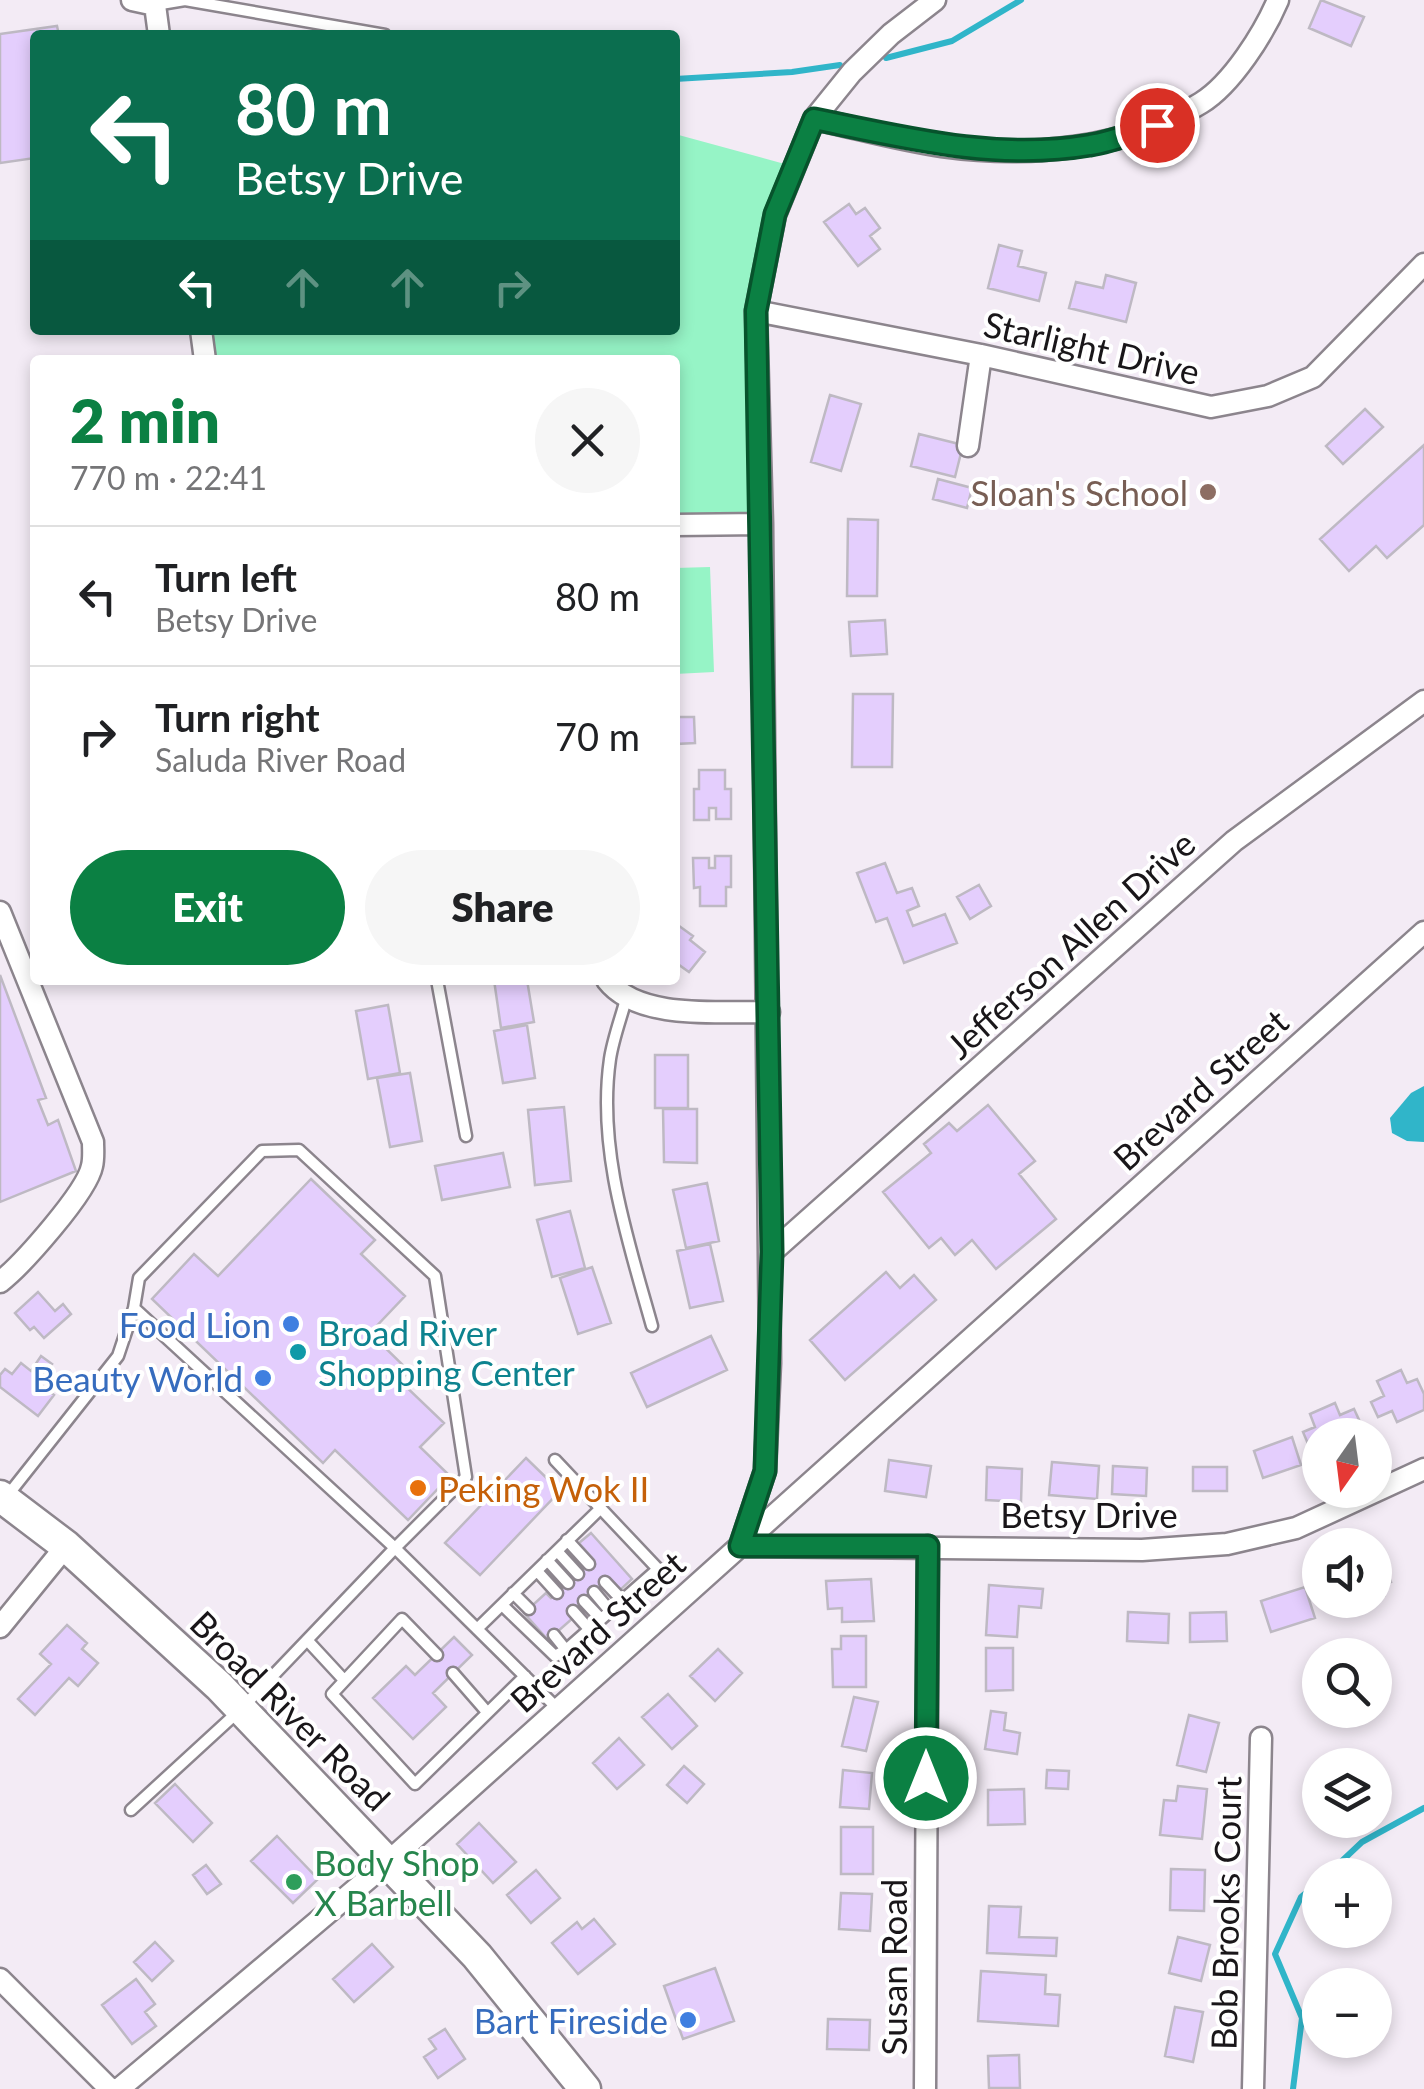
<!DOCTYPE html>
<meta charset="utf-8">
<style>
body{margin:0;font-family:Lato,sans-serif;background:#f6f6f6;color:#202124;height:100vh;display:flex;flex-direction:column;font-size:38px;white-space:nowrap}
*{box-sizing:border-box;margin:0}
p{font-size:32px;color:#757577}
.icon{flex:none;width:55px;height:55px;fill:none;stroke:currentColor;stroke-width:2;stroke-linecap:round;stroke-linejoin:round}
.map{position:relative;flex:1;overflow:hidden}
.drawer{position:absolute;left:30px;top:355px;width:650px;height:630px;display:flex;flex-direction:column;background:#fff;border-radius:10px;box-shadow:0 5px 15px #0003}
.drawer>*{flex:none}
.guide{position:absolute;left:30px;top:30px;width:650px;height:305px;border-radius:10px;box-shadow:0 5px 15px #0003;background:#0b6e4f;color:#fff;overflow:hidden}
.needle{width:65px;rotate:194deg}
.controls{position:absolute;left:1302px;top:1418px;display:grid;gap:20px}
.controls a{display:grid;place-items:center;width:90px;height:90px;border-radius:50%;background:#fff;box-shadow:0 5px 15px #0003;font-size:50px}
.pin{position:absolute;display:grid;place-items:center;width:85px;height:85px;color:#fff;margin:-42px;border:5px solid #fff;border-radius:50%;box-shadow:0 2px 10px #0007}
.me{position:absolute;width:110px;margin:-55px;rotate:0deg;stroke-linejoin:round;filter:drop-shadow(0 0 8px #0008)}
.turn{display:flex;align-items:center;gap:35px;height:210px;padding:0 40px;font-size:45px}
.turn .icon{width:130px;height:130px;stroke-width:2.5}
.turn b{display:block;font-size:70px;line-height:85px}
.lanes{display:flex;align-items:center;height:95px;padding:0 40px;background:#0003;justify-content:center;gap:50px;direction:ltr}
.lanes .off{opacity:.35}
.round{display:grid;place-items:center;flex:none;width:105px;height:105px;border-radius:52px;background:#f6f6f6}
.summary{display:flex;align-items:center;justify-content:space-between;height:170px;padding:0 40px}
h1{font-size:60px;font-weight:800;line-height:75px;color:#0b8043}
.button{display:flex;gap:20px;margin-top:auto;padding:20px 40px}
.button a{flex:1;height:115px;border-radius:60px;background:#0b8043;color:#fff;font-size:40px;font-weight:800;line-height:115px;text-align:center}
.button a+a{background:#f6f6f6;color:#202124}
ul{padding:0;list-style:none}
li{display:flex;align-items:center;gap:30px;height:140px;padding:0 40px;border-top:2px solid #e0e0e0}
li div{flex:1}
li b{display:block;font-size:38px}
li em{font-style:normal}
.map>svg:first-child{display:block}
</style>
<div class="map">
<svg width="1424" height="2089" viewBox="0 0 1424 2089">
<rect width="100%" height="100%" fill="#f3ebf5"/>
<path fill="#96f4c6" d="M675,134L792,166L763,261L762,524L675,525V360H205L200,330H675Z
M710,567L714,672L675,674V568Z"/>
<path fill="#30b5c9" d="M1424,1086V1142L1407,1141L1392,1133L1390,1118L1411,1093Z"/>
<g fill="none" stroke-linecap="round" stroke-linejoin="round">
<path stroke="#30b5c9" stroke-width="6" d="M886,58L952,41L1021,0
M675,79L792,72L840,65
M1327,1875L1362,1842L1424,1808
M1293,2089L1302,2018L1275,1954L1301,1897L1320,1881"/>
</g>
<path fill="#e4cefd" stroke="#beb9c3" stroke-width="2.5" d="M1321,0L1364,17L1351,46L1309,28Z
M57,26L59,35H35V158L0,163V34Z
M849,204L856,214L865,208L880,228L870,236L880,249L858,266L824,222Z
M999,245L1022,251L1018,266L1046,273L1039,301L988,288Z
M1106,275L1136,283L1126,322L1069,308L1076,282L1103,288Z
M830,395L861,404L841,471L811,462Z
M1365,409L1383,427L1343,464L1326,446Z
M919,434L963,445L955,477L911,466Z
M1424,445V525L1387,558L1376,546L1349,571L1320,539Z
M938,479L972,488L967,508L933,499Z
M848,519L878,520L877,596H847Z
M885,620L887,654L851,656L849,622Z
M853,694H893L892,767H852Z
M675,712V717H694L695,743L676,744V749Z
M699,770H725V789H731V819H716V808H709V820H694V789H699Z
M715,856H731V887H726V906H700V887L694,888L693,858H709V868H715Z
M885,863L897,893L912,888L919,906L907,911L913,926L945,914L957,943L904,963L887,918L876,922L857,873Z
M979,885L991,906L970,919L957,897Z
M675,923L693,936L690,940L705,952L689,972L675,962Z
M0,975L46,1098L38,1100L48,1125L58,1120L76,1171L0,1202Z
M494,980H527L534,1022L501,1028Z
M388,1005L400,1073L368,1079L356,1011Z
M527,1025L535,1078L503,1083L494,1031Z
M655,1055H688V1108H655Z
M410,1073L422,1141L390,1147L377,1078Z
M988,1105L1035,1161L1019,1174L1056,1219L996,1269L972,1240L955,1255L941,1238L929,1248L883,1192L931,1153L924,1144L949,1123L957,1131Z
M564,1107L571,1181L535,1185L528,1110Z
M663,1109H697V1163L664,1162Z
M503,1153L510,1187L442,1200L435,1166Z
M311,1179L375,1240L361,1254L405,1296L370,1333L409,1371L400,1381L444,1423L420,1447L450,1476L408,1520L335,1450L323,1463L152,1299L194,1254L218,1276Z
M707,1183L719,1241L686,1248L673,1190Z
M570,1211L585,1268L552,1277L537,1220Z
M710,1244L723,1301L690,1308L677,1251Z
M592,1267L611,1323L578,1334L560,1278Z
M886,1272L900,1288L914,1275L936,1300L845,1380L810,1340Z
M38,1292L55,1311L63,1304L71,1314L44,1338L34,1327L30,1330L15,1313Z
M711,1336L727,1370L647,1407L631,1373Z
M41,1356L52,1364L38,1382L54,1395L38,1416L0,1387V1375L5,1369L12,1374L21,1363L31,1371Z
M1401,1370L1407,1383L1417,1379L1424,1394V1410L1397,1422L1392,1411L1378,1417L1371,1402L1384,1396L1377,1381Z
M1335,1403L1340,1415L1354,1409L1366,1435H1320V1455L1314,1458L1303,1432L1315,1427L1310,1414Z
M1292,1437L1301,1465L1263,1478L1254,1451Z
M526,1458L560,1491L480,1575L445,1543Z
M889,1460L931,1466L926,1497L885,1491Z
M1052,1462L1099,1466L1097,1499L1049,1495Z
M1113,1466L1147,1468L1146,1496L1112,1494Z
M987,1467L1022,1469L1021,1502L986,1500Z
M1193,1467H1227V1491H1193Z
M591,1533L632,1579L618,1592L608,1580L569,1614L573,1618L548,1640L524,1613L546,1593L551,1598L594,1560L579,1543Z
M1382,1557L1391,1582L1380,1586L1384,1596L1375,1599V1559Z
M871,1579L874,1621L842,1622V1608L828,1609L826,1581Z
M989,1585L1043,1589L1041,1608L1019,1606L1017,1637L986,1635Z
M1305,1587L1315,1618L1271,1632L1261,1601Z
M1128,1612L1169,1614L1168,1643L1127,1641Z
M1226,1612L1227,1641L1190,1642V1613Z
M67,1625L87,1643L82,1649L98,1663L78,1686L69,1678L35,1715L18,1699L51,1664L40,1654Z
M841,1636H866V1687H833L832,1649H841Z
M454,1637L472,1655L433,1693L446,1707L413,1739L373,1698L406,1666L415,1675Z
M986,1648H1013V1690L986,1691Z
M718,1649L742,1673L715,1701L690,1676Z
M668,1694L697,1726L672,1749L642,1717Z
M854,1697L878,1702L866,1751L842,1746Z
M991,1711L1006,1713L1004,1730L1020,1733L1017,1754L985,1749Z
M1189,1715L1219,1723L1206,1772L1177,1765Z
M619,1738L644,1765L617,1789L593,1763Z
M684,1766L704,1784L687,1803L667,1785Z
M843,1770L872,1773L869,1809L840,1807Z
M1047,1770L1069,1771L1068,1789L1046,1788Z
M175,1784L212,1823L193,1842L155,1803Z
M1178,1786L1207,1789L1202,1839L1160,1835L1164,1800L1176,1801Z
M1024,1789L1025,1824L988,1825V1790Z
M479,1823L516,1862L493,1883L457,1844Z
M841,1827H873V1874H841Z
M277,1836L318,1879L293,1903L251,1861Z
M206,1865L221,1884L207,1894L193,1875Z
M1171,1869L1205,1870L1204,1911L1170,1910Z
M536,1870L560,1898L531,1923L507,1895Z
M841,1893L872,1894L870,1931L839,1929Z
M989,1906L1021,1907L1019,1937L1057,1938L1056,1956L987,1953Z
M594,1919L615,1944L578,1974L552,1943L577,1922L582,1929Z
M1178,1937L1210,1945L1201,1981L1169,1973Z
M155,1942L173,1961L152,1981L134,1962Z
M372,1944L393,1967L354,2002L333,1979Z
M715,1968L734,2021L683,2039L664,1986Z
M981,1971L1046,1975L1045,1994L1060,1995L1058,2026L978,2021Z
M136,1979L155,2004L145,2012L156,2026L132,2044L102,2005Z
M1175,2007L1203,2012L1193,2062L1165,2056Z
M828,2019L870,2020L869,2050L827,2049Z
M445,2029L465,2059L438,2078L424,2057L436,2049L429,2039Z
M1019,2055L1020,2088H989L988,2056Z"/>
<g fill="none" stroke-linecap="round" stroke-linejoin="round">
<defs>
<path id="lane" d="M155,5L185,0L385,35
M437,980L466,1136
M626,999C621,1018 613,1039 610,1059C597,1149 628,1240 652,1326
M134,1308L139,1278L262,1151L299,1150L435,1276L466,1477L395,1548L558,1709
M8,1495L118,1356L134,1308L395,1548L241,1709L131,1810
M567,1540L589,1564
M557,1551L578,1574
M547,1560L568,1583
M537,1571L557,1593
M605,1582L622,1600
M594,1592L610,1611
M513,1593L529,1609
M584,1601L601,1619
M502,1605L555,1656L566,1650L658,1569L555,1460
M573,1611L589,1629
M477,1629L601,1508
M554,1635L566,1650
M307,1640L344,1680
M437,1655L402,1619L332,1694L415,1784L525,1676
M453,1673L487,1712"/>
<path id="street" d="M132,0L155,5L159,35
M935,0L891,34L852,72L814,119L775,215L756,311L762,524L770,1363L765,1471L740,1546L1142,1550L1227,1544L1296,1528L1424,1469
M814,119C857,128 899,140 942,146C1028,158 1126,150 1201,103C1232,84 1264,33 1278,0
M756,311L981,355L1211,407L1268,396L1313,377L1424,264
M201,330L205,360
M968,446L981,355
M675,525L762,524
M0,912L93,1142C93,1149 94,1158 92,1166C87,1192 22,1265 0,1282
M607,980C639,1021 721,1011 769,1012
M772,1252L1234,841L1424,701
M0,1627L66,1546
M0,1979L110,2089
M119,2089L388,1862L1424,932
M925,2089L928,1546
M1253,2089L1261,1738"/>
<path id="primary" d="M0,1496L66,1546L219,1686L477,1956L585,2089"/>
</defs>
<use href="#lane" stroke="#8c858d" stroke-width="15"/>
<use href="#street" stroke="#8c858d" stroke-width="25"/>
<use href="#primary" stroke="#8c858d" stroke-width="35"/>
<use href="#lane" stroke="#fff" stroke-width="10"/>
<use href="#street" stroke="#fff" stroke-width="20"/>
<use href="#primary" stroke="#fff" stroke-width="30"/>
</g>
<g fill="none" stroke-linecap="round" stroke-linejoin="round">
<defs>
<path id="route" d="M926,1778L928,1546H740L765,1471L772,1252L756,311L775,214L814,119C906,138 997,161 1090,145C1113,142 1135,132 1157,125"/>
</defs>
<use href="#route" stroke="#07532c" stroke-width="25"/>
<use href="#route" stroke="#0b8043" stroke-width="18"/>
</g>
<circle fill="#8d6e63" stroke="#fff" stroke-width="4" cx="1208" cy="492" r="10"/>
<g fill="#3f7fe0" stroke="#fff" stroke-width="4">
<circle cx="291" cy="1324" r="10"/>
<circle cx="263" cy="1378" r="10"/>
<circle cx="688" cy="2020" r="10"/>
</g>
<circle fill="#0f9aa8" stroke="#fff" stroke-width="4" cx="298" cy="1352" r="10"/>
<circle fill="#e8710a" stroke="#fff" stroke-width="4" cx="418" cy="1488" r="10"/>
<circle fill="#2e9e5b" stroke="#fff" stroke-width="4" cx="294" cy="1882" r="10"/>
<g text-anchor="middle" dominant-baseline="central" stroke-width="8" stroke-linejoin="round" paint-order="stroke">
<g font-size="35" fill="#191619" stroke="#fff">
<text transform="translate(1092 347) rotate(13)">Starlight Drive</text>
<text transform="translate(1070 944) rotate(-42)">Jefferson Allen Drive</text>
<text transform="translate(1200 1089) rotate(-42)">Brevard Street</text>
<text x="1089" y="1514">Betsy Drive</text>
<text transform="translate(597 1631) rotate(-42)">Brevard Street</text>
<text transform="translate(291 1710) rotate(45)">Broad River Road</text>
<text transform="translate(1225 1913) rotate(-89)">Bob Brooks Court</text>
<text transform="translate(893 1967) rotate(-90)">Susan Road</text>
</g>
<g font-size="35" fill="#785e54" stroke="#fff" text-anchor="end">
<text x="1188" y="492">Sloan's School</text>
</g>
<g font-size="35" fill="#366cbe" stroke="#fff" text-anchor="end">
<text x="271" y="1324">Food Lion</text>
<text x="243" y="1378">Beauty World</text>
<text x="668" y="2020">Bart Fireside</text>
</g>
<g font-size="35" fill="#0d838f" stroke="#fff" text-anchor="start">
<text x="318" y="1332">Broad River<tspan x="318" dy="40">Shopping Center</tspan></text>
</g>
<g font-size="35" fill="#c56008" stroke="#fff" text-anchor="start">
<text x="438" y="1488">Peking Wok II</text>
</g>
<g font-size="35" fill="#27864d" stroke="#fff" text-anchor="start">
<text x="314" y="1862">Body Shop<tspan x="314" dy="40">X Barbell</tspan></text>
</g>
</g>
</svg>
<div class="controls">
<a><svg class="needle" viewBox="-14 -14 28 28"><path d="M0-13l5 13h-10z" fill="#e53935"/><path d="M0 13l5-13h-10z" fill="#757577"/></svg></a>
<a><svg class="icon" aria-label="sound" viewBox="0 0 24 24"><path d="M4 9h4l5-4v14l-5-4H4zM17 9q2 3 0 6"/></svg></a>
<a><svg class="icon" aria-label="search" viewBox="0 0 24 24"><circle cx="10" cy="10" r="6"/><path d="M15 15l6 6"/></svg></a>
<a><svg class="icon" aria-label="layers" viewBox="0 0 24 24"><path d="M12 4l9 5-9 5-9-5zM3 14l9 5 9-5"/></svg></a>
<a>+</a>
<a>−</a>
</div>
<div class="pin" style="left:1157px;top:125px;background:#d93025"><svg class="icon" aria-label="arrive" viewBox="0 0 24 24"><path d="M6 21V4h12l-3 4 3 4H6"/></svg></div>
<svg class="me" style="left:926px;top:1778px" viewBox="-20 -20 40 40"><circle r="17" fill="#0b8043" stroke="#fff" stroke-width="3"/><path d="M0-11L8 9 0 5-8 9z" fill="#fff"/></svg>
<div class="guide">
<div class="turn"><svg class="icon" aria-label="left" viewBox="0 0 24 24"><path d="M17 20v-9H6M10 6l-5 5 5 5"/></svg><div><b>80 m</b>Betsy Drive</div></div>
<div class="lanes"><svg class="icon" aria-label="left" viewBox="0 0 24 24"><path d="M17 20v-9H6M10 6l-5 5 5 5"/></svg><svg class="icon off" aria-label="ahead" viewBox="0 0 24 24"><path d="M12 20V5M6 11l6-6 6 6"/></svg><svg class="icon off" aria-label="ahead" viewBox="0 0 24 24"><path d="M12 20V5M6 11l6-6 6 6"/></svg><svg class="icon off" aria-label="right" viewBox="0 0 24 24"><path d="M7 20v-9h11M14 6l5 5-5 5"/></svg></div>
</div>
<section class="drawer">
<div class="summary"><div><h1>2 min</h1><p>770 m · 22:41</p></div><a class="round"><svg class="icon" aria-label="close" viewBox="0 0 24 24"><path d="M6 6l12 12M18 6L6 18"/></svg></a></div>
<ul>
<li><svg class="icon" aria-label="left" viewBox="0 0 24 24"><path d="M17 20v-9H6M10 6l-5 5 5 5"/></svg><div><b>Turn left</b><p>Betsy Drive</p></div><em>80 m</em></li>
<li><svg class="icon" aria-label="right" viewBox="0 0 24 24"><path d="M7 20v-9h11M14 6l5 5-5 5"/></svg><div><b>Turn right</b><p>Saluda River Road</p></div><em>70 m</em></li>
</ul>
<div class="button"><a>Exit</a><a>Share</a></div>
</section>
</div>
